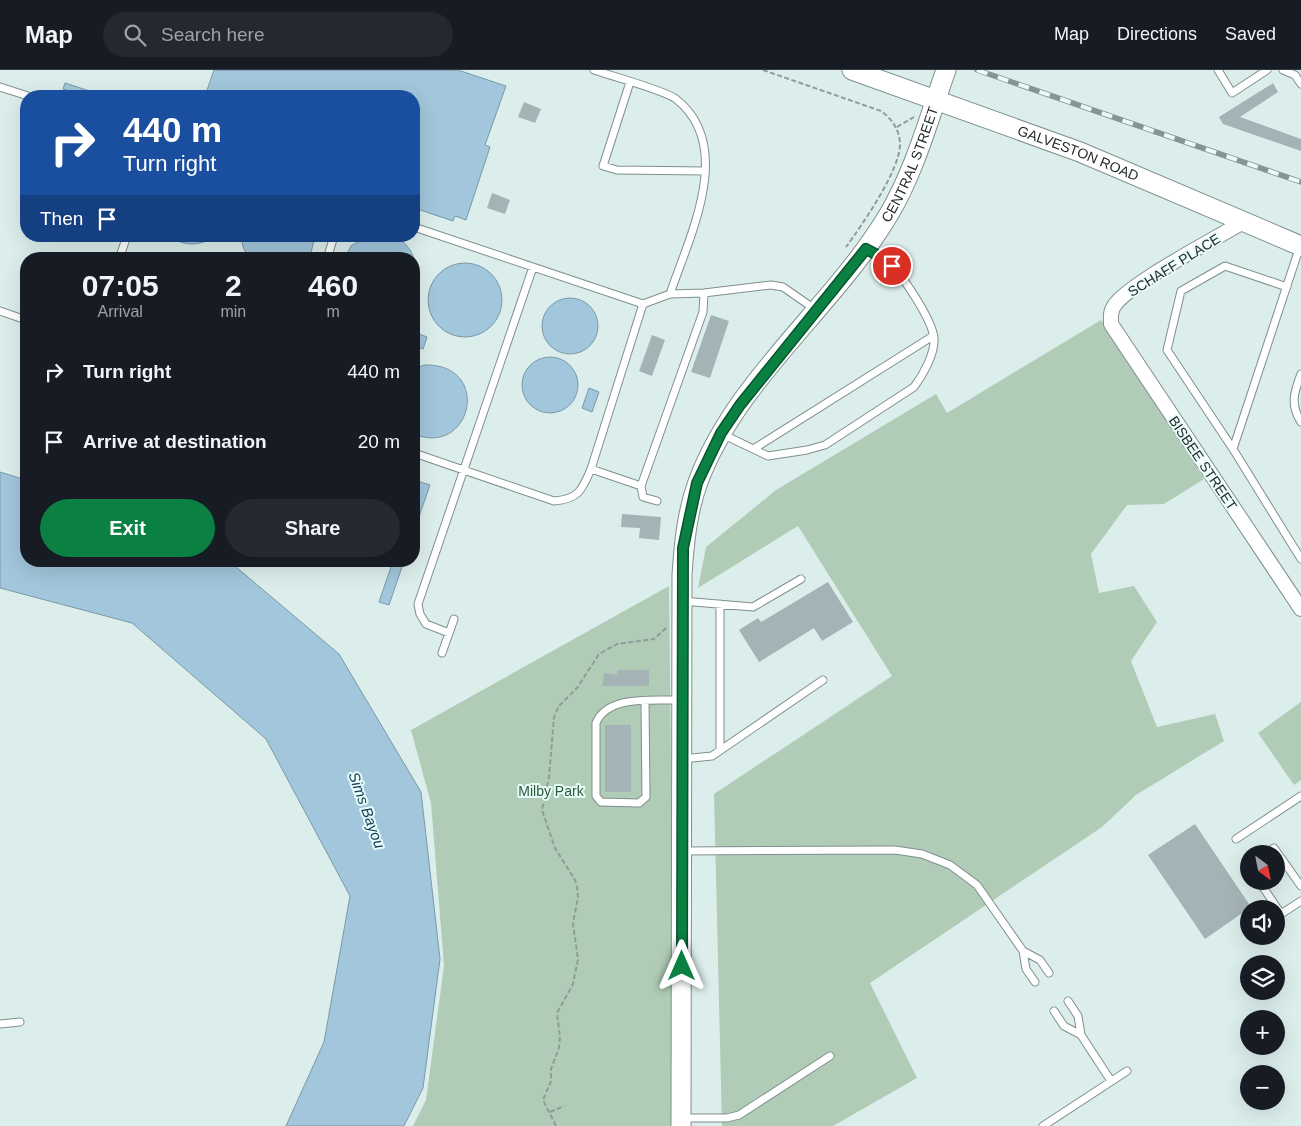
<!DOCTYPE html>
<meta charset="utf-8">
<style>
body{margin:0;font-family:Arial,sans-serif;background:#242831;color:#f1f3f6;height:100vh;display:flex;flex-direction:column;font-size:19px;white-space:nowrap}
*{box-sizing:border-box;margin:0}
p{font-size:16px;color:#9ea1a6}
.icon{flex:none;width:28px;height:28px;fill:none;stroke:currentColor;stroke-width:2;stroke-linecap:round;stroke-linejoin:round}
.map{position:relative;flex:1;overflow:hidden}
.sheet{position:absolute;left:20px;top:182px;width:400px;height:315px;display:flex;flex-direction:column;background:#171b24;border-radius:20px;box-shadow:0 5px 20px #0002}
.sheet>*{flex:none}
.top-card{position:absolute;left:20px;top:20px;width:400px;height:152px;border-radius:20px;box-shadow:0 5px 20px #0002;background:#1a4fa0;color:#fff;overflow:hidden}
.needle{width:32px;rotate:148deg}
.controls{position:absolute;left:1240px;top:775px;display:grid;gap:10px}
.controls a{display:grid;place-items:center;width:45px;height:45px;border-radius:50%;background:#171b24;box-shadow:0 5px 20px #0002;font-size:25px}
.pin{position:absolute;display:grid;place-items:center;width:42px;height:42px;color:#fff;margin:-21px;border:2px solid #fff;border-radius:50%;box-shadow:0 1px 5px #0007}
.me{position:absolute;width:55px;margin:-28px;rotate:0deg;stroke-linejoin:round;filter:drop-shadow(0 0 4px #0008)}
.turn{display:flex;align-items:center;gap:18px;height:105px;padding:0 20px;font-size:22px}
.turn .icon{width:65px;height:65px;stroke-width:2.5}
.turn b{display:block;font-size:35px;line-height:42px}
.then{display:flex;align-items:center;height:48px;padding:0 20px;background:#0003;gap:10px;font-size:19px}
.eta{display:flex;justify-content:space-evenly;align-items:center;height:85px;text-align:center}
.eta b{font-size:30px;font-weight:800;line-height:35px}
.primary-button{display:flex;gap:10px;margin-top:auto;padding:10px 20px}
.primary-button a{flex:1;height:58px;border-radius:30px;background:#0b8043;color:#fff;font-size:20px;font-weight:800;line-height:58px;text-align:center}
.primary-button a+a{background:#242831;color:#f1f3f6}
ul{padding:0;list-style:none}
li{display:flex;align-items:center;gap:15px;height:70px;padding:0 20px}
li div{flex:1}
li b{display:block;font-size:19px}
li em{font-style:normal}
header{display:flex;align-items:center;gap:30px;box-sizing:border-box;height:70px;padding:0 25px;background:#171b24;border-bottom:1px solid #363941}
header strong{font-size:24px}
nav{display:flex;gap:28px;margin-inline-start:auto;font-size:18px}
.search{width:350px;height:45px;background:#242831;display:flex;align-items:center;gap:12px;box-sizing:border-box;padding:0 18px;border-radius:28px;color:#9ea1a6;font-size:19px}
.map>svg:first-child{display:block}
</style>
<header>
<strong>Map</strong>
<div class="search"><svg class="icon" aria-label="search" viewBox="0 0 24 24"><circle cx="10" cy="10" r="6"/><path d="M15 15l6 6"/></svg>Search here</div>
<nav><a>Map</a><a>Directions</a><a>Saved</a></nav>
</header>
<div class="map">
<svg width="1301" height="1056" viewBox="0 0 1301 1056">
<rect width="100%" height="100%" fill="#dceeec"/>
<path fill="#b0ccb6" d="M1101,250L1204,409L1164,434L1127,435L1091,484L1099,523L1134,516L1157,552L1131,591L1157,657L1215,644L1224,671L1136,725L1102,757L870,913L917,1008L833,1056H722L714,724L892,606L798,456L698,518L706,477L776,420L936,324L947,343Z
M669,516L675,1056H413L426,1030L444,896L431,733L411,660Z
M1301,632V710L1294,715L1258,663Z"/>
<path fill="#a2c6db" stroke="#7c98a6" d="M214,0H458L506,16L485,75L490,77L466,150L455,146L453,151L414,138V26H205Z
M65,13L105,26H85L63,19Z
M170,166H215C202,176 183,177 170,166Z
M241,166H315L311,183L307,189H249L243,177Z
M367,166C375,166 387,164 394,167C413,174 419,196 414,213V189H344L351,176Z
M428 230a37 37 0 1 1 74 0a37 37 0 1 1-74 0Z
M542 256a28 28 0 1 1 56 0a28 28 0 1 1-56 0Z
M414,262L427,267L423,279L414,276Z
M522 315a28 28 0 1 1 56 0a28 28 0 1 1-56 0Z
M424,295C493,293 472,388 414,364V299Z
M589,318L599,322L592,342L582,338Z
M0,402L26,410V491H229L339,584L421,722L440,889L423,1018L404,1056H286L324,972L350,826L266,669L132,553L0,518Z
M414,410L430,415L414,461Z
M393,491H404L389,535L379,532Z"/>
<path fill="#a3b3b6" d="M1273,13L1278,22L1240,47L1301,69V81L1223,54L1219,47Z
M524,32L541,39L535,53L518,47Z
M492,123L510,130L505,144L487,138Z
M711,245L729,251L710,308L691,302Z
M652,265L665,270L652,306L639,301Z
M622,444L661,447L659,470L639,468L640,458L621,457Z
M828,512L853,552L822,571L814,558L759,592L739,560L758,548L761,552Z
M617,600H649V616H602L604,603L617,605Z
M605,655H631V722H605Z
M1195,754L1251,837L1205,869L1148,785Z"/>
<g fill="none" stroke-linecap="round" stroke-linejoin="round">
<defs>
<path id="lane" d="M594,0C611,6 664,20 676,29C736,76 689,167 670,224
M1218,0L1232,23L1267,0
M1283,0L1295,5L1301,14
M630,12L603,96L617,100L705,101
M0,17L28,26
M414,157L643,234
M1300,176L1233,379L1301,489
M119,189L127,166
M327,189L334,166
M0,241L26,250
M1301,304C1294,322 1290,335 1301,352
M722,364L768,386L807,380L825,375L914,317C923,305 935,284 934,268C932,250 905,209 892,196C884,188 875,184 866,179
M755,378L933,266
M1233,379L1167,280L1181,221L1225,196L1287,217
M414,383L554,431C579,429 582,420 591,399L643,234L670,224L704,223
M591,399L641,416
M657,431L643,427L641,416L703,242L704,223L771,215L783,217L816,240
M682,531L753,537L801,509
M720,534V680
M449,563L426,554L420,544L418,534L533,197
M442,583L454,549
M645,631L646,727L639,733L601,732L596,726V653C608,624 656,631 682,630
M682,689L712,686L823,610
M1236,769L1301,726
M682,781L895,780L922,784L950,795L977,815L1023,881L1026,899L1035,912
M1265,784L1274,778L1301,816
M1259,811L1281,844L1301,831
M1023,881L1040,890L1049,903
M1068,931L1078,946L1081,965L1111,1011
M1054,941L1064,956L1081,965
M0,954L20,952
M681,1048H727L739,1045L830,986
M1043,1056L1127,1001"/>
<path id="street" d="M1243,152C1217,168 1128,214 1114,236C1110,242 1111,247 1111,254L1301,539"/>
<g id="secondary">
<path id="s1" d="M852,0L1080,82L1301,176"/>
<path id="s2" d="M681,1056L682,505C684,474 687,442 698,412C736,309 833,238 889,144C915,100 929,48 946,0"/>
</g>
</defs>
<use href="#lane" stroke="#7f8f8e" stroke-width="9"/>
<use href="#street" stroke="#7f8f8e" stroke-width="16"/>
<use href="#secondary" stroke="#7f8f8e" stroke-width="21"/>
<path stroke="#8f9c9b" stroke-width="2" stroke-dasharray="5 2.5" stroke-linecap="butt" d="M763,0L881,41C892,49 899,59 900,73C901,99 862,155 846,177
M897,57L914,47
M550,1042L564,1036
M556,1056L543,1030L551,1011V999L559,978L560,967L557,943L573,914L578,889L573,854L578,827L577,817L575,810L555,778L542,740L549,707L554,647L559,636L577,618L599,584L617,574L654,569L666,558"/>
<use href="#lane" stroke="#fff" stroke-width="7"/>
<use href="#street" stroke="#fff" stroke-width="14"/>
<use href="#secondary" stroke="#fff" stroke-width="19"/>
<defs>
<path id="rail" d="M977,0L1301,112"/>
</defs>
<use href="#rail" stroke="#879493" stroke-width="5.5"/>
<use href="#rail" stroke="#e9fbfa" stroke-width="4" stroke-dasharray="11" stroke-linecap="butt"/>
</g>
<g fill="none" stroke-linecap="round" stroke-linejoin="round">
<defs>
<path id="route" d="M682,896L683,478L697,413L721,363L740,335L866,179L883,188L892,196"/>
</defs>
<use href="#route" stroke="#07532c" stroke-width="12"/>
<use href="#route" stroke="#0b8043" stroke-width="9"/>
</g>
<g text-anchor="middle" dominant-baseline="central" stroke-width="4" stroke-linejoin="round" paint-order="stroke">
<g font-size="14" fill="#252b2b" stroke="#e9fbfa">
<text stroke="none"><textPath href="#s1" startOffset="241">GALVESTON ROAD</textPath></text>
<text stroke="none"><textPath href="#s2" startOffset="1030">CENTRAL STREET</textPath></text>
<text transform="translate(1174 195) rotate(-32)">SCHAFF PLACE</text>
<text transform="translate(1203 393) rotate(56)">BISBEE STREET</text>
</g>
<g font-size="14" fill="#295b38" stroke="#e9fbfa">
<text x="551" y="721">Milby Park</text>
</g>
<g font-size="15" font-style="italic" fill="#0f4056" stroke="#e9fbfa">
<text transform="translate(367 740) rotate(70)">Sims Bayou</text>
</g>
</g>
</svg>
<div class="controls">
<a><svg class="needle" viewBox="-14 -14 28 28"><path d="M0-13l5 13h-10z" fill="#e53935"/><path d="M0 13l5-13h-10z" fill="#9ea1a6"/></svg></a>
<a><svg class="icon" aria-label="sound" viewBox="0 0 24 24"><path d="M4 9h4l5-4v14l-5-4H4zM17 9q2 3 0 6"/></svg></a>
<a><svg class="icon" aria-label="layers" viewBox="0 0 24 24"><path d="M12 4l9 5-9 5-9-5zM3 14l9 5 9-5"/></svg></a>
<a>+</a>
<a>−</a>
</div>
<div class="pin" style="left:892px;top:196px;background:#d93025"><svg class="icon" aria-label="arrive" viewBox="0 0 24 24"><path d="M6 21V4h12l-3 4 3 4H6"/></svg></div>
<svg class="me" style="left:682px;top:896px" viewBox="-20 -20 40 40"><path d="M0-17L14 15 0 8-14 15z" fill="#0b8043" stroke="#fff" stroke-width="4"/></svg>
<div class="top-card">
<div class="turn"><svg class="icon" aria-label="right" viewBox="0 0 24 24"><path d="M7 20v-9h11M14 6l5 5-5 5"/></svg><div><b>440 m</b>Turn right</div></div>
<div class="then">Then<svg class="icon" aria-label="arrive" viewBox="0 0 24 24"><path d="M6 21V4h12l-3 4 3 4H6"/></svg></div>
</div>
<section class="sheet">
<div class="eta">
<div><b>07:05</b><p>Arrival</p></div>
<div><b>2</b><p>min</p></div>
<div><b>460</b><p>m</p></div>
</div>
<ul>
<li><svg class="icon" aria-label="right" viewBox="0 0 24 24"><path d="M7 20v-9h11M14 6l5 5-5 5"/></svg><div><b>Turn right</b></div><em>440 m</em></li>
<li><svg class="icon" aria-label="arrive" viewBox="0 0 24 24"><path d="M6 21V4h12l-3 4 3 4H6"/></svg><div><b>Arrive at destination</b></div><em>20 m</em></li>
</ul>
<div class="primary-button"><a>Exit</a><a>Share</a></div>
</section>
</div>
